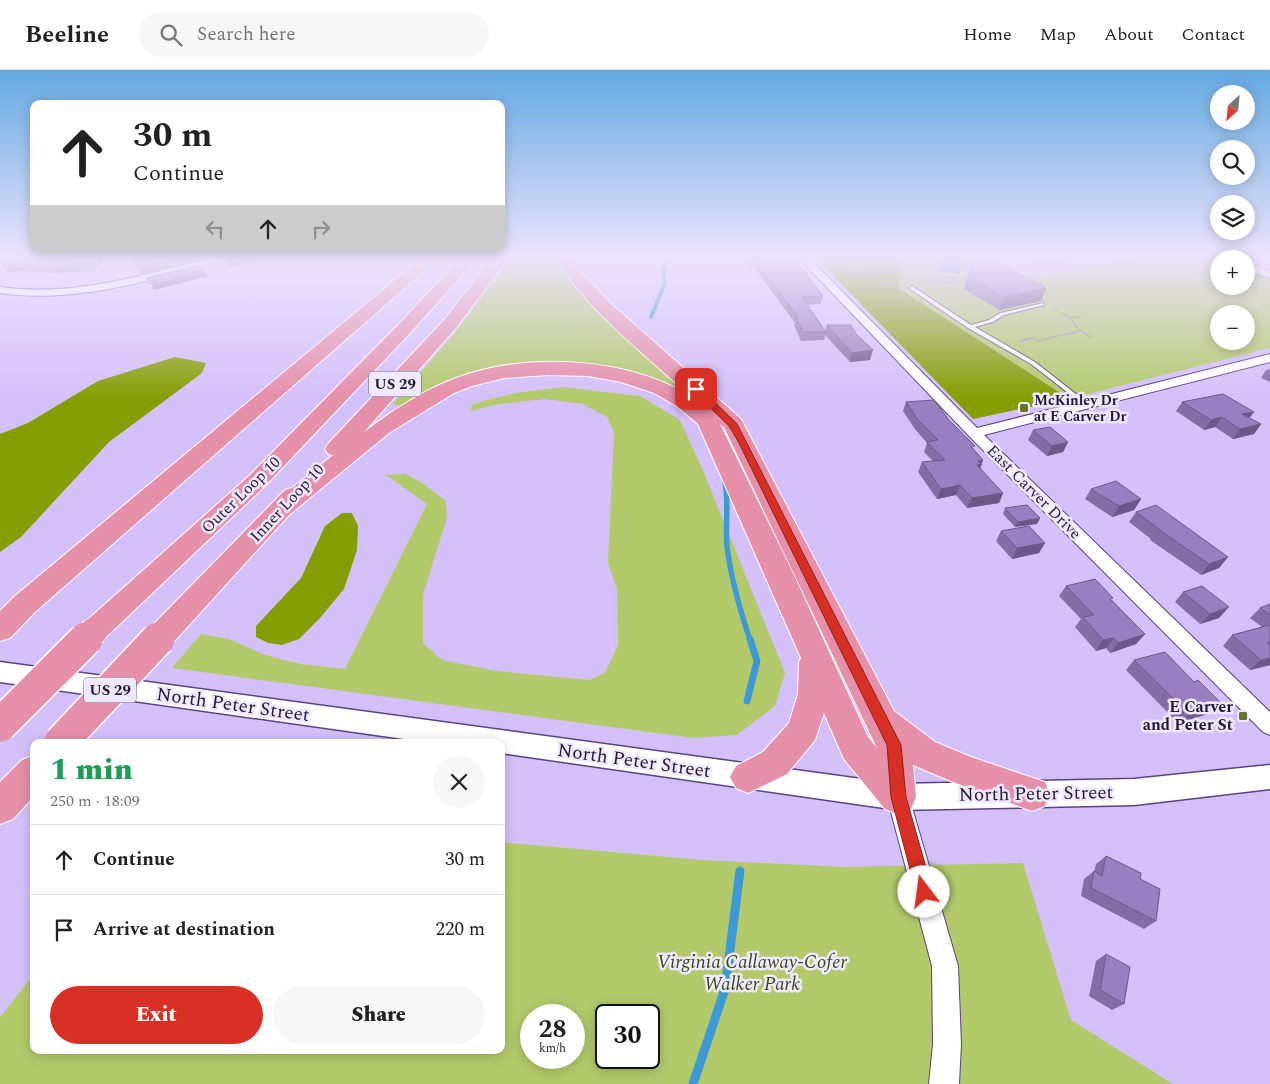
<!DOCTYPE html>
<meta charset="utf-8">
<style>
body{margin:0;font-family:Spectral,serif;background:#f6f6f6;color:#222;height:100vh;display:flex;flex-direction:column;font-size:19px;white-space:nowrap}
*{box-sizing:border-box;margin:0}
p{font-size:16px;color:#767676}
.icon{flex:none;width:28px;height:28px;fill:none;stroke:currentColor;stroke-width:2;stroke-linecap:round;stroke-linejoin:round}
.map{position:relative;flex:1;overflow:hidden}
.sheet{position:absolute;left:30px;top:669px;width:475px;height:315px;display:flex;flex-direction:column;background:#fff;border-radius:10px;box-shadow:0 2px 12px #0003}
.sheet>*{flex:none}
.hud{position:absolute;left:30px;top:30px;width:475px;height:152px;border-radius:10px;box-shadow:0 2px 12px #0003;background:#fff;color:#222;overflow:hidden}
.needle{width:32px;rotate:207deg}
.fabs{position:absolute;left:1210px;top:15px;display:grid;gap:10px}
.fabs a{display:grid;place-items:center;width:45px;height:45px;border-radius:50%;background:#fff;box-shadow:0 2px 12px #0003;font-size:25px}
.speed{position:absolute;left:520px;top:934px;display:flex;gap:10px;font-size:25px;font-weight:700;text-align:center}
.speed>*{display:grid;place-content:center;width:65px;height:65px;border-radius:50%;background:#fff;box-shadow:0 2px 12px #0003;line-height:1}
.speed small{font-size:12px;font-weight:400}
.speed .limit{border:2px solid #111;border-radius:8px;background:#fff;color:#111}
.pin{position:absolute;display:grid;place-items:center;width:42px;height:42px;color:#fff;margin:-21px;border-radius:10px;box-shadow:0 2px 8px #0006}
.me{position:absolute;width:55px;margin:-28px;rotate:345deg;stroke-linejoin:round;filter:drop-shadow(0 0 4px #0008)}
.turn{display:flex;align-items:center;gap:18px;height:105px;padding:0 20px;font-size:22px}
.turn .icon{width:65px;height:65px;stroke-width:2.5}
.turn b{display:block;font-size:35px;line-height:42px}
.lanes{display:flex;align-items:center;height:48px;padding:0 20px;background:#0003;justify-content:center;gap:25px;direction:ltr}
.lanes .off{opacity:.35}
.round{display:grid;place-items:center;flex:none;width:52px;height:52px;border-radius:26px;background:#f6f6f6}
.overview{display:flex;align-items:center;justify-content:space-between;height:85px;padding:0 20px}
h1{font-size:30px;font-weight:800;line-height:38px;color:#1e9e55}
.action{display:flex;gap:10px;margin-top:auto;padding:10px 20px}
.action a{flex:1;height:58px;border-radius:30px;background:#d93025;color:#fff;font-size:20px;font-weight:800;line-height:58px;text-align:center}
.action a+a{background:#f6f6f6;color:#222}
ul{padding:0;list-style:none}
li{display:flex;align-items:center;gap:15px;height:70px;padding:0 20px;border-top:1px solid #e0e0e0}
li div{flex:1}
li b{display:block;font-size:19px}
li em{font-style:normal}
header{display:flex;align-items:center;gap:30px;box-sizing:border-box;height:70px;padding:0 25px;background:#fff;border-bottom:1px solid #e0e0e0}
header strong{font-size:24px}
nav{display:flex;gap:28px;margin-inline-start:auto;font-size:18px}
.search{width:350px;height:45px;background:#f6f6f6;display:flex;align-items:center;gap:12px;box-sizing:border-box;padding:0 18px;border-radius:28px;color:#767676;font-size:19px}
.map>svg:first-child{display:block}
</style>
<header>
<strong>Beeline</strong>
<div class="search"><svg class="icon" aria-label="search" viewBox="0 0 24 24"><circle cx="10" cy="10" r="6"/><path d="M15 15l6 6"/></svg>Search here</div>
<nav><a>Home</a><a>Map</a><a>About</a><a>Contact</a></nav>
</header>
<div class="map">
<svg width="1270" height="1014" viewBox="0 0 1270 1014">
<rect width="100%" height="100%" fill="#d4c0f9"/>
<path fill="#b2c96a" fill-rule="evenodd" d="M514,185H555L567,205L594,235L690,322L645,304L526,295L406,337L393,334L453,265Z
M902,185H960L981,188L1010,206L1034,207L1151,185L1214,186L1220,189L1219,216H1246V200L1270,209V278L1072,328L1065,326L898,218ZM1219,244H1246V271H1219Z
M563,317L640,326L680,350L705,405L785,603L775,636L737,665L693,668L172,598L201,564L229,569L265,585L301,594L345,599L427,434L386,405L406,404L424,414L446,431L447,448L423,525V573L442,590L496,601L589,610L605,603L618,575L617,519L608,493L614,362L607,347L583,334L544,329L494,335L470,341L473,334L515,323Z
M501,772L702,790L846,797L1023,793L1071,950L1173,1014H0V947L34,904V980H501ZM531,945H574V988H531ZM606,945H649V988H606Z"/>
<path fill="#849e02" d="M813,185H904L902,186L898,218L1065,326L1064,330L973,349Z
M175,287L206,293L202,303L109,372L21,467L0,482V364L28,353L98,311Z
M342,443H352L358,456L357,480L344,519L320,548L299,569L282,575L268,573L256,567V556L301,508L325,456Z"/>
<path fill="#3b99d6" d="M926,185L963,191L959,204L939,201L941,192L925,189Z"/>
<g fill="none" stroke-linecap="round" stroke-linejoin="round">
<path stroke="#3b99d6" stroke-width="4" d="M651,247L665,213L663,204L667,185"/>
<path stroke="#3b99d6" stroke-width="5.5" d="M725,412C729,434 725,455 727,477C731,509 740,540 750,570"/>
<path stroke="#3b99d6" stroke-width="7" d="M747,631L757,591L750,569"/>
<path stroke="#3b99d6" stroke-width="9" d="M693,1014L725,919L740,801"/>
<defs>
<path id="service" d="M1079,185H1087L1038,194L1036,193Z
M912,216L971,255L989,250L1000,243L1044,233V235L1004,245L993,252L975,257L1035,292L1090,335L1089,336H1085L1031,294L968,258L910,219L909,218Z"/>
<path id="minor" d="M225,185H241L239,187C162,206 81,235 0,223V217C77,228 151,202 225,185Z
M796,185H806L977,358L1270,284V292L984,365L1270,642V665L1263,662L969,366Z
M1215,185H1228L1236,189H1221Z
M1246,192L1270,202V209L1246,199Z
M898,716L906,719L909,727L958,896L961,974L959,1014H929L933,974L932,896L887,727L890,719Z"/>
<path id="tertiary" d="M0,592L898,714L1134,709L1270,695V719L1134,735L898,740L501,683V672H425L0,612Z"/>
<path id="motorway" d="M425,185H442L35,542L10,568L0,571V541L15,526Z
M464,185H480L411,262L265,416L104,569L94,572L84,569L79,561L84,553L249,406L399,254Z
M495,185H511L456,258L364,362C392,341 423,320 456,308C526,282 627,287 690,326C647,286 582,236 554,185H569L578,199L610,233L741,349L894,641L935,672L971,687L1045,712L1050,724L1045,736L1032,741L953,712L913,695L916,727L911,739L898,744L885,739L844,689L824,643L815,670L787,704L748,723L736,718L730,707L736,696L763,682L789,653L798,624L799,592L801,588L698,354L678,337L654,323L621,312L588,306L547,305L504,308L472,316L454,323L389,363L289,445L170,576L159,580L148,576L144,568L148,560L285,420L292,418L333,385L328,384L325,379L328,374L444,250ZM720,354L724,357L877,678L868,667L792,501Z
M34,685V726L13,749L0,754V712L22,690Z"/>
</defs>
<use href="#service" stroke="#5a427f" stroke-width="2"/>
<use href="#minor" stroke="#5a427f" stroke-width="2"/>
<use href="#tertiary" stroke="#5a427f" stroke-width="3"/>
<use href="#motorway" stroke="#fff" stroke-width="2"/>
<path stroke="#9383b0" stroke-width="2" stroke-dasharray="1 1" stroke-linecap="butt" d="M833,185L859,201L902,218
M1031,187L1013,191L1036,204L1048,226
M918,209L935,206L971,209
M924,213L937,211L953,213V209
M1052,238L1071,248L1077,258L1092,268
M1071,248L1081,247
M1020,271L1032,268L1038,271L1079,261"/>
<use href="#service" fill="#fff" fill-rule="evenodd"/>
<use href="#minor" fill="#fff" fill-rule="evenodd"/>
<use href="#tertiary" fill="#fff" fill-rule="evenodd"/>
<use href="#motorway" fill="#e58fa9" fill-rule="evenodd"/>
<defs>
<path id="motorway-bridge-far1" d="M85,570L94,561
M157,570L159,568"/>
<path id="motorway-bridge" d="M0,655L86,569
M61,672L158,569"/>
</defs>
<use href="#motorway-bridge-far1" stroke="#fff" stroke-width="29" stroke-linecap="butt"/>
<use href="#motorway-bridge" stroke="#fff" stroke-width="36" stroke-linecap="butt"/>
<use href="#motorway-bridge-far1" stroke="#e58fa9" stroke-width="27"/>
<use href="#motorway-bridge" stroke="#e58fa9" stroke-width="33"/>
</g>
<path fill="#826da6" d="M0,185H104L106,187L95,200L56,203L20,201L8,202Z
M739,185H791L823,226L821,234L807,235L825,261L827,255L870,290L850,292L825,265L824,270L801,271L794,255L795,253L754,197L751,198L744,185Z
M973,185H984L1046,218L1041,231L999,240L964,219Z
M130,186L191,191L142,204L133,192Z
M1270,299V312L1261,308L1266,300Z
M906,332L949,350L983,390L980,399L1003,423L999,433L967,438L956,425L937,429L918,402L922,392L933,391L924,382L927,373L915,359L903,341Z
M1182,332L1249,348L1261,354L1254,364L1233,369L1215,357L1204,360L1176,341Z
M1033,360L1068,372L1063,382L1047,386L1028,370Z
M1091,419L1141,429L1134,440L1112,447L1085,429Z
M1005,438L1040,448L1037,454L1015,457L1003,444Z
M1136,442L1228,487L1219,498L1201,505L1150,470L1151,469L1129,452Z
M1001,461L1045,473L1039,483L1012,489L996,471Z
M1066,516L1112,530L1145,564L1136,574L1110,583L1106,578L1096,581L1075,557L1081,549L1059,526Z
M1183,522L1219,548L1200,554L1175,532Z
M1270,534V595L1250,600L1223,576L1232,565L1262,557L1250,548L1260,538Z
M1134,590L1194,612L1220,632L1217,634L1218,635L1208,644L1181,652L1178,649L1175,650L1126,600Z
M1106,786L1140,809L1156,851L1144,859L1081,826L1084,809L1094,801V802L1096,794Z
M1106,884L1124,934L1112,940L1089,926L1096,891Z"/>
<path fill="#6a5987" d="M98,185H104L106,187L95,200L56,203L52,196Z
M188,185L191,191L142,204L139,197Z
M258,185H282L231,198L228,192Z
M15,193L20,201L8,202L3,195Z
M205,202L207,206L154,220L152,215Z
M1046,218L1041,231L999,240L1004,227Z
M873,280L870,290L850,292L852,283Z
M1254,342L1247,351L1242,344Z
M1222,347L1215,357L1204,360L1211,350Z
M1261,354L1254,364L1233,369L1240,359Z
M1068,372L1063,382L1047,386L1052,376Z
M983,390L981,395L982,394L978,404L973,405L978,391Z
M960,415L956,425L937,429L941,419Z
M1003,423L999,433L967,438L972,428Z
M1141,429L1134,440L1112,447L1119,436Z
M1040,448L1037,454L1015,457L1018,452Z
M1045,473L1039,483L1012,489L1017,478Z
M1228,487L1219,498L1201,505L1209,494Z
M1229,537L1219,548L1200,554L1210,544Z
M1145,564L1136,574L1110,583L1118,573Z
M1114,568L1106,578L1096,581L1103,570Z
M1270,588V595L1250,600L1261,590Z
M1220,632L1216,635H1218L1208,644L1181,652L1191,642Z
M1188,639L1178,649L1175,650L1185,640Z"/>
<path fill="#977fc1" stroke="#6a5987" d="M0,185H98L91,192L52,196L15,193L3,195L0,187Z
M134,185H188L139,197L130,186Z
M231,185H258L228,192L225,186Z
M749,185H791L823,226L802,227L826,262H803L796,247H798L755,190H751Z
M974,185H984L1046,218L1004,227L969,206L979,204L971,199Z
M198,195L205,202L152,215L146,208Z
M827,255H851L856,264L873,280L852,283Z
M1223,324L1254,342L1242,344L1261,354L1240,359L1222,347L1211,350L1182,332Z
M934,330L949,350L975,376L971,377L983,390L978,391L982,394L977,395L1003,423L972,428L960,415L941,419L922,392L945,390L927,372L938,370L918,350L906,332Z
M1050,357L1068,372L1052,376L1033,360Z
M1116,411L1141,429L1119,436L1091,419Z
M1027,435L1040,448L1018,452L1005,438Z
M1156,435L1228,487L1209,494L1158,459H1159L1136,442Z
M1029,456L1045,473L1017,478L1001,461Z
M1095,509L1113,528L1110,529L1145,564L1118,573L1114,568L1103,570L1083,547L1094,545L1066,516Z
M1202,516L1229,537L1210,544L1183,522Z
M1270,534V545L1260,538Z
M1270,555V572L1267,573L1270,576V588L1261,590L1232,565Z
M1165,582L1194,612L1198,610L1220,632L1216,633L1218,635L1191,642L1188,639L1185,640L1134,590Z
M1106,786L1141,803L1140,809L1160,819L1156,851L1091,818L1094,801L1102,806Z
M1106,884L1130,897L1124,934L1100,920Z"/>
<linearGradient id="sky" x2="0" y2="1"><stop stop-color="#63a9e1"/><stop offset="0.57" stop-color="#ece3fc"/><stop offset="1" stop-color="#ece3fc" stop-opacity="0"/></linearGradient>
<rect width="1270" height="327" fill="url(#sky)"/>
<path fill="#d93025" stroke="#8d1f18" d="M693,317H699L737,354L901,675L906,727L933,822L930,828L924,830L919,828L916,822L891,727L887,675L738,371L729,356L693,321Z"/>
<g fill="#647625" stroke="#efe8fe" stroke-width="2">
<rect x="1019" y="333" width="10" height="10" rx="2.5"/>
<rect x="1238" y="641" width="10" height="10" rx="2.5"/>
</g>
<g text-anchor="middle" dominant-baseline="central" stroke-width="5" stroke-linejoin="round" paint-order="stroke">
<g font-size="14" font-weight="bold" fill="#241a34" stroke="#efe8fe" text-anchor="start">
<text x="1034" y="330">McKinley Dr<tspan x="1034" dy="16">at E Carver Dr</tspan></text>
</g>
<g fill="#efe8fe" stroke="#615871" stroke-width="1">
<rect x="369" y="301.5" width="52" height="25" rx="4"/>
<rect x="84" y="607.5" width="52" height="25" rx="4"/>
</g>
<g font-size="15" font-weight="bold" fill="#241a34">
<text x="395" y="314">US 29</text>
<text x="110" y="620">US 29</text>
</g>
<g font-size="16" fill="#241a34" stroke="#efe8fe">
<text transform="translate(1034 422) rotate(45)">East Carver Drive</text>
<text transform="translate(241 425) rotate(-44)">Outer Loop 10</text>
<text transform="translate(287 433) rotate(-47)">Inner Loop 10</text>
</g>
<g font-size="16" font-weight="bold" fill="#241a34" stroke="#efe8fe" text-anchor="end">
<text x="1233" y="637">E Carver<tspan x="1233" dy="18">and Peter St</tspan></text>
</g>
<g font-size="19" fill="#241a34" stroke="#efe8fe">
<text transform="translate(233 635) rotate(8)">North Peter Street</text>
<text transform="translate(634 691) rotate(8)">North Peter Street</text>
<text transform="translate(1036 724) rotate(-1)">North Peter Street</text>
</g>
<g font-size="19" font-style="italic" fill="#3c4815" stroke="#efe8fe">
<text x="752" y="892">Virginia Callaway-Cofer<tspan x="752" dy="22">Walker Park</tspan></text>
</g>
</g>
</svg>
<div class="fabs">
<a><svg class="needle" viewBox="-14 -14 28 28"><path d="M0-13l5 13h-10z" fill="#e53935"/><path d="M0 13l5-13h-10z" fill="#767676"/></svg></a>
<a><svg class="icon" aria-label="search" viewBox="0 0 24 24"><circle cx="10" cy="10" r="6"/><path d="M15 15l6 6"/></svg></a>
<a><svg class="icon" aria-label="layers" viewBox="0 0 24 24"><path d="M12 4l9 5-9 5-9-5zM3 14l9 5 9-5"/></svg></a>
<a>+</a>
<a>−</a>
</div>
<div class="speed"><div>28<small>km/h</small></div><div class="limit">30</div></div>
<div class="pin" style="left:696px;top:319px;background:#d93025"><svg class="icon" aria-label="arrive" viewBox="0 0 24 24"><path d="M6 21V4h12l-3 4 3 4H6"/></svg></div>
<svg class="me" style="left:924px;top:822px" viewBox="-20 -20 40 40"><circle r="19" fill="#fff"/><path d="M0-13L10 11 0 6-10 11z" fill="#d93025"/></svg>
<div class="hud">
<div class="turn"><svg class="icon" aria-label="ahead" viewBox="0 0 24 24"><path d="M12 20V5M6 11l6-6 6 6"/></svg><div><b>30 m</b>Continue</div></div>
<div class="lanes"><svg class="icon off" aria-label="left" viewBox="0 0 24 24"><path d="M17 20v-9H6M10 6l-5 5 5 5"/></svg><svg class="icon" aria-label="ahead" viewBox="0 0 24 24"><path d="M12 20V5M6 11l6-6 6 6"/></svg><svg class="icon off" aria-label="right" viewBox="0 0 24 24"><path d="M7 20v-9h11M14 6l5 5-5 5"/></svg></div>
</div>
<section class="sheet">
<div class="overview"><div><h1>1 min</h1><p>250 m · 18:09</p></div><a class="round"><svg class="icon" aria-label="close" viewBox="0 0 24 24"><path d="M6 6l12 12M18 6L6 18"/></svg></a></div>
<ul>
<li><svg class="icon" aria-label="ahead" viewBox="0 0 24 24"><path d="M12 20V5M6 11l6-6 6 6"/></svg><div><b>Continue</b></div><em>30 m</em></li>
<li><svg class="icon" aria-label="arrive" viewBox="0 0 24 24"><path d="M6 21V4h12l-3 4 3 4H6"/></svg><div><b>Arrive at destination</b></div><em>220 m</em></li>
</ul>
<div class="action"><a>Exit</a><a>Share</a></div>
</section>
</div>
